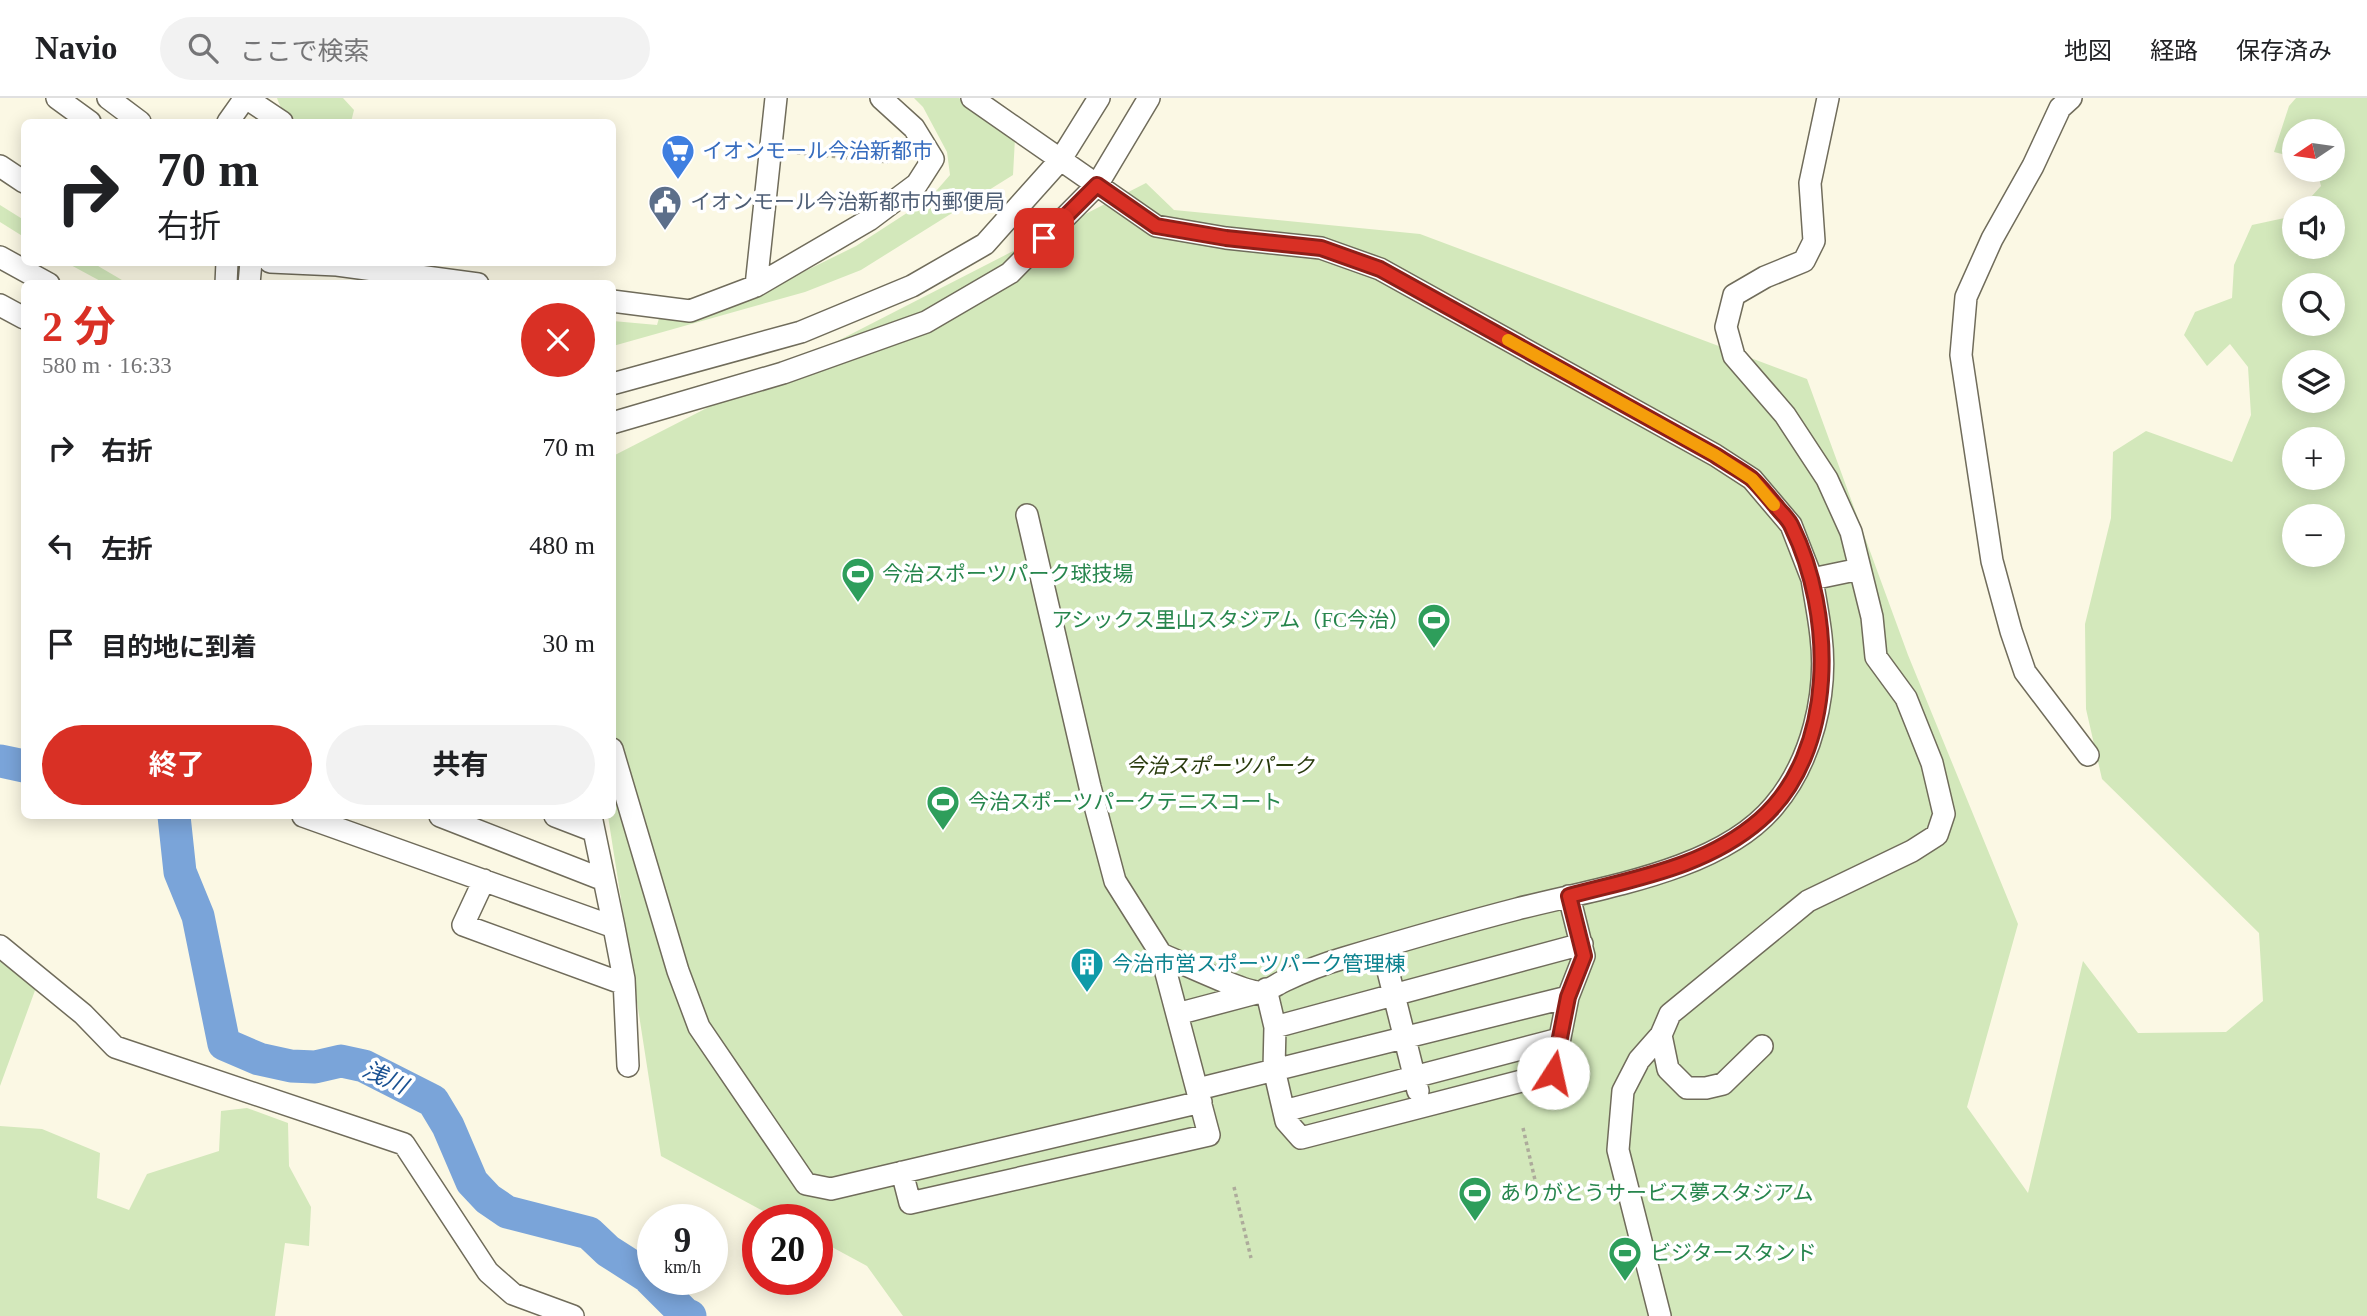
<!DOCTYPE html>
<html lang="ja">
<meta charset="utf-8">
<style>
body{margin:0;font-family:"Times New Roman","Noto Sans JP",serif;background:#f2f2f2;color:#202124;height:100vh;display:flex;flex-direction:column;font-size:26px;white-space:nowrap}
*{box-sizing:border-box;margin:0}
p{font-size:23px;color:#757577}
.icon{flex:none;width:38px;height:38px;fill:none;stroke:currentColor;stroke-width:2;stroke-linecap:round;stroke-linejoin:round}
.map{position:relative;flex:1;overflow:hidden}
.panel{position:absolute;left:21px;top:182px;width:595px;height:539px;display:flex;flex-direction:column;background:#fff;border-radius:10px;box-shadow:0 4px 18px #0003}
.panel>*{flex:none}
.guide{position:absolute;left:21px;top:21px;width:595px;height:147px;border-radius:10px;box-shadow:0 4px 18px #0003;background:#fff;color:#202124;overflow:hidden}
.needle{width:46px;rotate:257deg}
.buttons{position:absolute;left:2282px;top:21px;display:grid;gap:14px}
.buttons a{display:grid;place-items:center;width:63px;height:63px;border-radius:50%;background:#fff;box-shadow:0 4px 18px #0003;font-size:35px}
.speed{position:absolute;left:637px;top:1106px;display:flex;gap:14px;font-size:35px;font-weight:700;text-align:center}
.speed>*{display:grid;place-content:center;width:91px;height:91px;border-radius:50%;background:#fff;box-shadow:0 4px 18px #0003;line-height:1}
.speed small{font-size:18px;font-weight:400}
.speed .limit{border:10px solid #d22;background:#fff;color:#111}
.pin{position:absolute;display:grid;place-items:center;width:60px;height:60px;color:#fff;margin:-30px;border-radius:14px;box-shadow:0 4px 10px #0006}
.me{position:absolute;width:77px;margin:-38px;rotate:10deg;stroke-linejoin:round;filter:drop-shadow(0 0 5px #0008)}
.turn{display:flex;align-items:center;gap:24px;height:147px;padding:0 21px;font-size:32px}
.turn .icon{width:91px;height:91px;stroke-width:2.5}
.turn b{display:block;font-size:49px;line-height:60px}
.round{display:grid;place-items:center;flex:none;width:74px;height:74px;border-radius:37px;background:#f2f2f2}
.head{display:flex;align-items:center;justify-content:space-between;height:119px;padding:0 21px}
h1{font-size:42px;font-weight:700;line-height:52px;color:#d93025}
.action{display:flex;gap:14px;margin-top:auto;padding:14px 21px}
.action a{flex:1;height:80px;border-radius:42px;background:#d93025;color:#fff;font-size:28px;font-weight:700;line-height:80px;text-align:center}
.action a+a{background:#f2f2f2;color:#202124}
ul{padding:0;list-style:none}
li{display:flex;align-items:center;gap:21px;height:98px;padding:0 21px}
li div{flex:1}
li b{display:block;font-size:26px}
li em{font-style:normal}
header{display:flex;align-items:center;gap:42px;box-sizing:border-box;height:98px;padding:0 35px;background:#fff;border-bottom:2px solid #e0e0e0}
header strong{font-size:33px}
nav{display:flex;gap:38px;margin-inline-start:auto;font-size:24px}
.search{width:490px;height:63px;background:#f2f2f2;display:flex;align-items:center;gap:18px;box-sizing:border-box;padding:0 24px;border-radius:38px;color:#757577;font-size:26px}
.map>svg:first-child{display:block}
</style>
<header>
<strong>Navio</strong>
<div class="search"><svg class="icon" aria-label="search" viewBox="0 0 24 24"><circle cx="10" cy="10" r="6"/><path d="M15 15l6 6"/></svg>ここで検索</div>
<nav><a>地図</a><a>経路</a><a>保存済み</a></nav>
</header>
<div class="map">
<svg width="2367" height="1218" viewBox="0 0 2367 1218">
<rect width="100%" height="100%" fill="#fbf8e4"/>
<path fill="#d3e8bb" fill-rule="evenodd" d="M277,0H343L354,12L351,24C323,24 287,33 277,0Z
M914,0H959L1015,40L1013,77L861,172L805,194L613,248V223L657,227L660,217L696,219L789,181L856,148L930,100L950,77L947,54L923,9Z
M2296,0H2367V1218H903L867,1168L817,1141V1122H780L661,1058L608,718H612L613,358L1146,85L1174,112L1420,136L1807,281L1908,557L2018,826L1967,1009L2028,1095L2083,863L2138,935L2226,934L2263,903L2259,835L2102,681L2086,611L2085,526L2111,420L2113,354L2146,333L2232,364L2251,317L2248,269L2230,246L2207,268L2184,237L2195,214L2232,200L2234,167L2252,127L2294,118V149H2333V110H2301L2321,88L2317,72H2333V33H2294V59L2274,54L2289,8ZM2294,187H2333V226H2294ZM2294,264H2333V303H2294ZM2294,341H2333V380H2294ZM2294,418H2333V457H2294Z
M0,107L24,122V139L0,124Z
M67,165H93L127,185H104Z
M0,863L37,887L0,988Z
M247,1010L288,1025L289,1068L311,1109L309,1148L285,1145L275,1218H0V1028L42,1031L100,1055L97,1100L129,1112L147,1076L219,1053L221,1013Z"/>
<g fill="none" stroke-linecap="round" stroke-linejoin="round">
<path stroke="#7aa4d9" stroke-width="33" d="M0,663L24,668
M174,718L180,774L198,818L224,946L259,961L291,968L315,969L341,963L364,968L433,1003L448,1028L472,1084L488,1101L507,1114L589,1135L608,1153L647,1178L685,1216L690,1218"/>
<defs>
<path id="minor" d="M57,0L90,24
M108,0L140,24
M246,0L282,24
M972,0L1156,128L1226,140L1321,150L1380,171L1715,357L1752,381L1791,427L1812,481L1860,471
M2071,0L2060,10L2033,68L1992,141L1966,199L1961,257L1992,463L2011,533L2025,574L2088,657
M228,24L245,0
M0,68L24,84
M0,159L49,186
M270,164L337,167L478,186
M226,186L227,164
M249,186L251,164
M756,188L776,0
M612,203L690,213L756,188L869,122L917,86L933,61L914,30L881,0
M0,207L24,220
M612,286L801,234L912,188L985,146L1061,61L1099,0
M612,325L783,275L926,224L1010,175L1097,87L1149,0
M1027,417L1090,689L1115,783L1161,856
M612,651L678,873L699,929L806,1086L831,1091L1201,1004
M303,718L614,829L591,718
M440,718L604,782
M555,718L594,733
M484,782L463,827L624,886
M614,829L624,881L628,968
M0,848L83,916L115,949L404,1046L488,1174L513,1196L573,1218
M1382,849L1418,993
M1266,891L1275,929L1274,971L1286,1023L1301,1040L1553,975L1568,899
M1177,916L1260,894
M1275,929L1582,846
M1762,948L1723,986L1706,990H1687L1668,971L1661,937L1670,916L1808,803L1912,753L1937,737L1944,716L1932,665L1906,600L1876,559L1872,519L1851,434L1827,381L1785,317L1734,258L1726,229L1734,197L1765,179L1804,163L1814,143L1810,85L1828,0
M1198,991L1568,899L1584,858L1569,798
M1284,1013L1559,941
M902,1074L910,1105L1209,1037L1161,856C1180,864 1245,895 1260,894C1267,894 1277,886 1284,883C1303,874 1323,866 1344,860C1401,843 1459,826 1517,811C1597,790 1719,774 1774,708C1812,663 1828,596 1821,538C1819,519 1815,500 1812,481
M1660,1218L1618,1052L1623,993L1639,962L1661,937"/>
</defs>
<use href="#minor" stroke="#706c5b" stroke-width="24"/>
<path stroke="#adab9b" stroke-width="3.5" stroke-dasharray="3.5 3.5" stroke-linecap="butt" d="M790,54L888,64
M1523,1030L1535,1082
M1234,1089L1251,1160"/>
<use href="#minor" stroke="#fff" stroke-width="21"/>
</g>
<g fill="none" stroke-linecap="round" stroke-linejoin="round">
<defs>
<path id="route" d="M1044,140L1097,87L1156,128L1226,140L1321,150L1380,171L1715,357C1727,365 1740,372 1751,380C1760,388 1768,399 1776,408C1781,415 1789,421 1792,429C1834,515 1838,654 1760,722C1706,769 1636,780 1569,798L1584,858L1568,899L1553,975"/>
</defs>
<use href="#route" stroke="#8d1f18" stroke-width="18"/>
<use href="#route" stroke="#d93025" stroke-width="12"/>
<path stroke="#f59e0b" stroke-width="12" d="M1508,242L1715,357L1752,381L1774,407"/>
</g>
<defs>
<symbol id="supermarket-pin" viewBox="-11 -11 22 30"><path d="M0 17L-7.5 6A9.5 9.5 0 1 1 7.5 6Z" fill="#3f7fe0" stroke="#fff"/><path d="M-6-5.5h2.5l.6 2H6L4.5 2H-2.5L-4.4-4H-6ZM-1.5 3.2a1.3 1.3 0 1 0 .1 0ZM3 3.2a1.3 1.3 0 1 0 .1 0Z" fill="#fff"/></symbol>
<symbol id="civic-pin" viewBox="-11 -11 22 30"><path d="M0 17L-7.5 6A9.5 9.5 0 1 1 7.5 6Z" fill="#5c6f8a" stroke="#fff"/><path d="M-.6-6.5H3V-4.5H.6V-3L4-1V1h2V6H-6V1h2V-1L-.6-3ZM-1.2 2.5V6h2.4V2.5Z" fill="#fff"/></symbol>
<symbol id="stadium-pin" viewBox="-11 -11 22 30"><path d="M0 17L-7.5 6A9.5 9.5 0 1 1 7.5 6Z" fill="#2e9e5b" stroke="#fff"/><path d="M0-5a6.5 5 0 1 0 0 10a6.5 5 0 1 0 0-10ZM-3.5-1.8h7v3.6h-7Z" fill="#fff"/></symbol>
<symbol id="building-pin" viewBox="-11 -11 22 30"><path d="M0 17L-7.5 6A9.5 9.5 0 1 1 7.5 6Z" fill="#0f9aa8" stroke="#fff"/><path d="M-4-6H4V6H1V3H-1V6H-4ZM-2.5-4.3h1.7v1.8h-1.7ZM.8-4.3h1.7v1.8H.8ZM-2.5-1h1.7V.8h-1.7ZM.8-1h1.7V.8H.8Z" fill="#fff"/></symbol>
</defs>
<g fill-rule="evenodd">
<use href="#supermarket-pin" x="659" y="34" width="38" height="52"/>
<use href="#civic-pin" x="646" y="85" width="38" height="52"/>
<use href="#stadium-pin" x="839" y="457" width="38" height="52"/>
<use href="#stadium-pin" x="1415" y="503" width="38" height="52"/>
<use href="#stadium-pin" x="924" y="685" width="38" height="52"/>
<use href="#building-pin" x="1068" y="847" width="38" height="52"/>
<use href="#stadium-pin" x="1456" y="1076" width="38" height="52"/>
<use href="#stadium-pin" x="1606" y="1136" width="38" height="52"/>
</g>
<g text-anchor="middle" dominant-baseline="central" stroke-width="7" stroke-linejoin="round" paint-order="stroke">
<g font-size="21" fill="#366cbe" stroke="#fff" text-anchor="start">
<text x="702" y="53">イオンモール今治新都市</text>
</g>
<g font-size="21" fill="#4e5e75" stroke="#fff" text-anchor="start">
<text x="690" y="104">イオンモール今治新都市内郵便局</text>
</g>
<g font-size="21" fill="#27864d" stroke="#fff" text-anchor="start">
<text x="882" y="476">今治スポーツパーク球技場</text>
<text x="1410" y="522" text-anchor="end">アシックス里山スタジアム（FC今治）</text>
<text x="968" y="704">今治スポーツパークテニスコート</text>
<text x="1500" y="1095">ありがとうサービス夢スタジアム</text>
<text x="1650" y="1155">ビジタースタンド</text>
</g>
<g font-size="21" font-style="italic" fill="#293b0d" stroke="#fff">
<text x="1220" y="668">今治スポーツパーク</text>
</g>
<g font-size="21" fill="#0d838f" stroke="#fff" text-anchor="start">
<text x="1112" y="866">今治市営スポーツパーク管理棟</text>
</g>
<g font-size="23" font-style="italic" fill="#1a5192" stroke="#fff">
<text transform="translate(385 980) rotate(25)">浅川</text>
</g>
</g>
</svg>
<div class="buttons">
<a><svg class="needle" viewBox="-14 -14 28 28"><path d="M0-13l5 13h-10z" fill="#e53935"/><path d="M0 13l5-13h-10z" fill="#757577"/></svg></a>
<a><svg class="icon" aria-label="sound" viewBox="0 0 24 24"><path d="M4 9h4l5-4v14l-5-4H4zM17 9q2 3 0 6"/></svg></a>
<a><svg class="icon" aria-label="search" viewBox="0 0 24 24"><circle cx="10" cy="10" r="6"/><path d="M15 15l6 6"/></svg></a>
<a><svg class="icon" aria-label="layers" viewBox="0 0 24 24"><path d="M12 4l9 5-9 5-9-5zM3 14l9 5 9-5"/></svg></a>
<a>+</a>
<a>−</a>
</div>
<div class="speed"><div>9<small>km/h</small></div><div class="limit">20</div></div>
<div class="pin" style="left:1044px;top:140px;background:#d93025"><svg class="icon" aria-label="arrive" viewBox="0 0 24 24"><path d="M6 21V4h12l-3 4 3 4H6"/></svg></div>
<svg class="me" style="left:1553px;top:975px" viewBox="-20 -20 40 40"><circle r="19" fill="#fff"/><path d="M0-13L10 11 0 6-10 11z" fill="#d93025"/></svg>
<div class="guide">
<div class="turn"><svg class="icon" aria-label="right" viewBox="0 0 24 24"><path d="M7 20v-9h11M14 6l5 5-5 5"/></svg><div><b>70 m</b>右折</div></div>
</div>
<section class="panel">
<div class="head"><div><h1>2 分</h1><p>580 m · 16:33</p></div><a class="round" style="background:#d93025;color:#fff"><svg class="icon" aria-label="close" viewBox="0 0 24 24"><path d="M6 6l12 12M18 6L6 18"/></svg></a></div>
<ul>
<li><svg class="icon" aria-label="right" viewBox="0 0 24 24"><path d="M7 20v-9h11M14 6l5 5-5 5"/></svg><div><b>右折</b></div><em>70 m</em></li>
<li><svg class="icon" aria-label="left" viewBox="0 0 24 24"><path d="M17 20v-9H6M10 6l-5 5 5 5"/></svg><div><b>左折</b></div><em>480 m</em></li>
<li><svg class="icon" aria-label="arrive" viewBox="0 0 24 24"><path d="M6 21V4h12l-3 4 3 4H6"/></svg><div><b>目的地に到着</b></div><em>30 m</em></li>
</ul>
<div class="action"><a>終了</a><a>共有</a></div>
</section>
</div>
